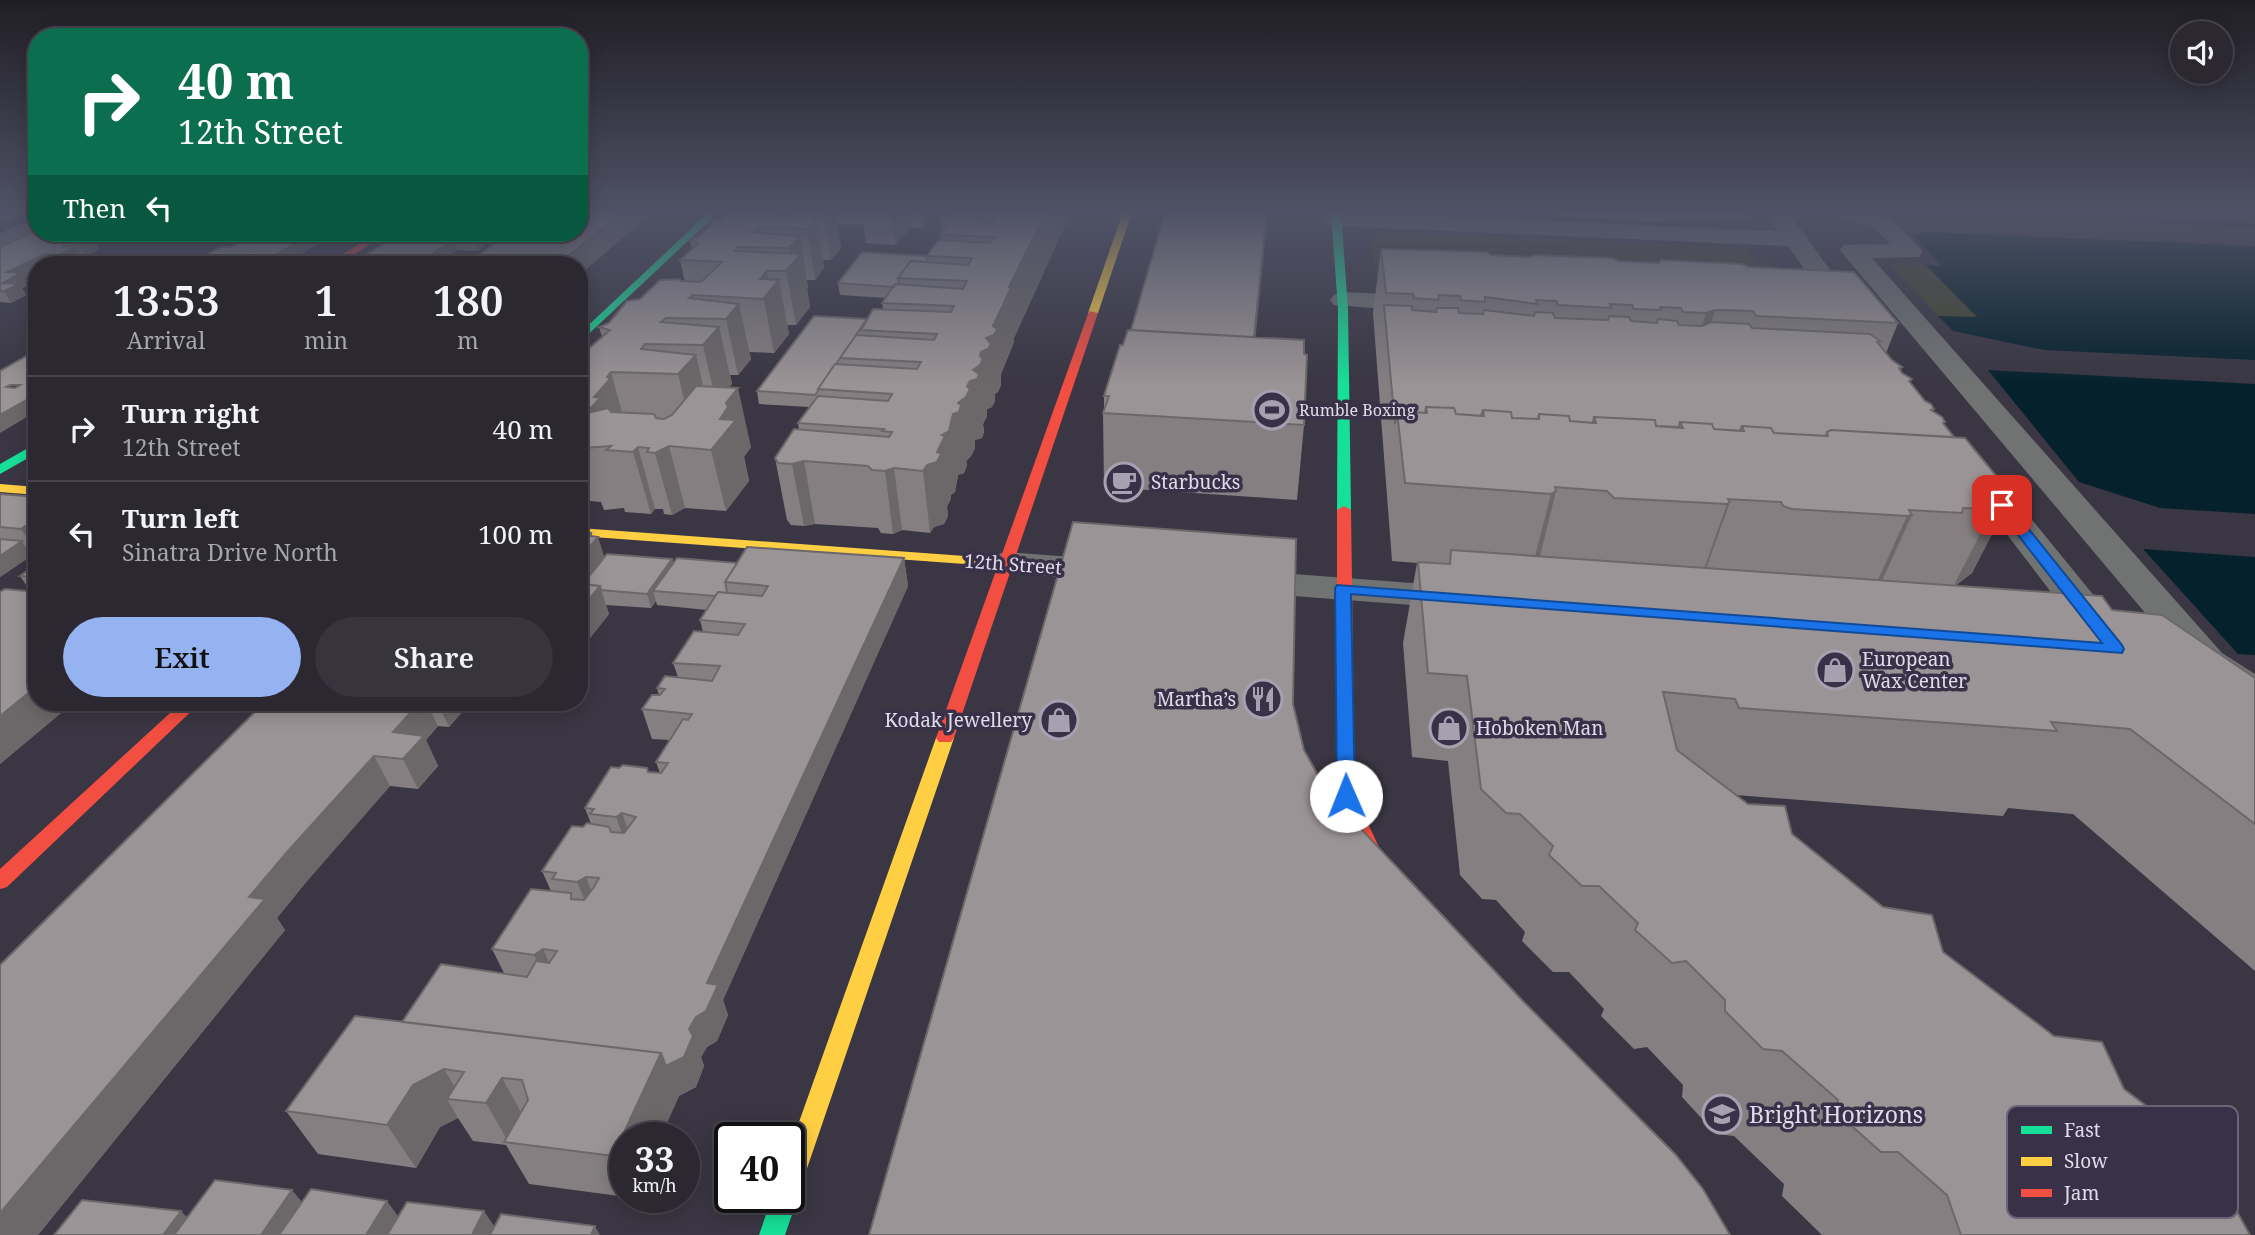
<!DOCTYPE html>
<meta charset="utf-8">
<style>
body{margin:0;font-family:"Noto Serif",serif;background:#38343e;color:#f1f3f6;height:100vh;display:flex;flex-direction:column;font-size:26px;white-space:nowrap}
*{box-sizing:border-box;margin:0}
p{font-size:23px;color:#a6a6ac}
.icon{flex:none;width:38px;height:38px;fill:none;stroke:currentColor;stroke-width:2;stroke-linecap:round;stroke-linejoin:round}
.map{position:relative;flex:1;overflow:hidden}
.side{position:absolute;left:28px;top:256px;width:560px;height:455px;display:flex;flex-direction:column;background:#2c2832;border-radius:28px;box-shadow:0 4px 18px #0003,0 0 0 2px #48444d}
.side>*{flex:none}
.banner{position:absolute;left:28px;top:28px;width:560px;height:214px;border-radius:28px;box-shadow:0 4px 18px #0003,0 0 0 2px #48444d;background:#0b6e4f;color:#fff;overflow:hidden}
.controls{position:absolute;left:2170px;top:21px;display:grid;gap:14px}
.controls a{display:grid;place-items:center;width:63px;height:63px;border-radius:50%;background:#2c2832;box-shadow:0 4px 18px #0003,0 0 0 2px #48444d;font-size:35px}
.speed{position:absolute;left:609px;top:1122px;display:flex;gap:14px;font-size:35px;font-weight:700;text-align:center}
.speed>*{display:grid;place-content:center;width:91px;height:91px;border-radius:50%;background:#2c2832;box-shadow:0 4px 18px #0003,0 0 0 2px #48444d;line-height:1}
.speed small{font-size:18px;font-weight:400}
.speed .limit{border:4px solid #111;border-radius:10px;background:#fff;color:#111}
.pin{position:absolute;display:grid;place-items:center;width:60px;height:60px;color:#fff;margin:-30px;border-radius:14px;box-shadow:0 4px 10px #0006}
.me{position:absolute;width:77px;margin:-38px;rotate:359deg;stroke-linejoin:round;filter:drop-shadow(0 0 5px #0008)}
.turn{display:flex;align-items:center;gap:24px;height:147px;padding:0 35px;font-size:32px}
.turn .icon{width:91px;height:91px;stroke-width:2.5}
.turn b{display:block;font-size:49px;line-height:60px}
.then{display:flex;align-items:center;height:66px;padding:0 35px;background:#0003;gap:14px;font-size:26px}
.eta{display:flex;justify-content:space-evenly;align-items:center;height:119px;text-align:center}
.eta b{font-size:42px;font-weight:600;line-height:49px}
.button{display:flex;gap:14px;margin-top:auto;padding:14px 35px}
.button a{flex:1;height:80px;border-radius:42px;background:#95b2f1;color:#111;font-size:28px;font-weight:600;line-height:80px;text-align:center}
.button a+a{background:#38343e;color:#f1f3f6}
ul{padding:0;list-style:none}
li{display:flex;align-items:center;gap:21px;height:105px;padding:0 35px;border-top:2px solid #48444d}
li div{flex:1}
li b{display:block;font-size:26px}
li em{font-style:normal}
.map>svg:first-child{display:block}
</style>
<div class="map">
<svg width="2255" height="1235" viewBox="0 0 2255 1235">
<rect width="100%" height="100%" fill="#3a3643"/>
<path fill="#434630" d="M1386,232L1747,248L1756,260L1779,269L1380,281L1377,279L1371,237Z
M1891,265H1926L1978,318L1938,316Z"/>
<path fill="#05222c" d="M1887,212H2255V228Z
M1921,232L2255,246V360L2044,350L1953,331L1938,316L1977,317L1926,265L1942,266L1913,235H1923Z
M1988,370L2255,384V514L2160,508L2079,482Z
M2143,549L2255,557V655L2238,654Z"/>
<path fill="#3a3643" d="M1883,212L2255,228V232L1887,216Z
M1921,228L2255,243V246L1918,230Z"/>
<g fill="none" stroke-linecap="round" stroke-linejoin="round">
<path fill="#717373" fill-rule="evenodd" d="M1341,212L1778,231L1765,212H1788L1860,311L1856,317L1847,319L1838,317L1788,246L1336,226L1328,224L1325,219L1328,214Z
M1838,212C1886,212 1886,213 1919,247L1923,252L1919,257L1872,258L2222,653L2255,674V707L2240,703L2194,671L1844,255L1840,250L1844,245L1890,244L1874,227L1841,217Z
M37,219V233H41L0,249V233Z
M1343,292L1424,296L1433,298L1437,304L1433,310L1424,312L1334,305L1330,300L1334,295Z
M1972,458L1984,461L2118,625L2124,634L2118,643L2104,646L2090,643L1956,468L1960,461Z
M1006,552L1112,560L1125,563L1130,571L1125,579L1112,582L993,571L988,563L993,555Z
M1242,570L1465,587L1478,590L1484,598L1478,606L1465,609L1242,592L1229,589L1223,581L1229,573Z"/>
<path fill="#16e098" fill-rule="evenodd" d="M709,212H719L579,343V334Z
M1331,212H1341L1348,309L1351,510L1344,514L1337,510L1338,309Z
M37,443V453L0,474V464Z
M789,1186L794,1188L798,1197L785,1235H759L772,1197H789Z"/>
<path fill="#ffcf43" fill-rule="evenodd" d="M1123,212H1132L1098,313L1089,315L1088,313Z
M0,484L37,487V495L0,492Z
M579,528L1006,559L1013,563L1006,567L579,536Z
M945,732L951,734L954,738L801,1186L798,1195L789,1198L786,1197H789V1150L936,738L939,734Z"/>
<path fill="#f24e42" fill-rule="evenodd" d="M377,233H388L339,264H327Z
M1089,311L1098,313L954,738L951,742H939L936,738Z
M1344,506L1351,510L1355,796L1386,862L1396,875L1393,880C1382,884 1378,880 1371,872L1337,796V510Z
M182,702H201L7,887L0,889V869Z"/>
</g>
<path fill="#857f81" d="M730,212H932L923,228H911L895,245L866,243L863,224L837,225L841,248L831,260H823L824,268L815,280H807L808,288L807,289L810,307L796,325H787L789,334L774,353L749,352L751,359L738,375H730L732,384L728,387L751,447L744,457L749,481L726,511L685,508L672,515L664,514L663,509H655L651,514L625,512L624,508L604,510L601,502L579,500V357L602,337L599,327L609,323L640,299L681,281L685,282L680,260L692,249L690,240L698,237L710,226V223L723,219Z
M1165,212H1268L1255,337L1304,354V425L1297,500L1104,487L1103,413L1104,409V396L1131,330Z
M1500,212H1747L1745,220L1697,218L1696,220L1663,219L1662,222Z
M940,215L1068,219L1014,338V342L1001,374V385L998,392L995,394V401L992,407L987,409V416L983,424L984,432L982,438L975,440V448L971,456L966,461L967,465L964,473L958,475L955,492L951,495V498L947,507L948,516L944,524L934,527L930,533L902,530L893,534L881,533L878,528L815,524L804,526L791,525L787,520L775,458L799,430L798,423L809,407L759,404L757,391L883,309L882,303L886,298L840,295L838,283L927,256L941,240L940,235L942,233Z
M635,227L579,275L477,260L476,257Z
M37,233H119L96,244L99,249L86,256H82L83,258L70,264H37L25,278L29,285L22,288L26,295L11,303L0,302V247Z
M239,233H336L284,264H190L230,247L244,239H242Z
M401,233H484L480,235L484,246L478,251L458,250Z
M1381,249L1749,267L1898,323L1886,353L1892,360L1902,367L1900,371L1925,401L1934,409L1933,411L1954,437L2012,495L1972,573L1955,586L2112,610L2255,678V971L2073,814L2008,808L2003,816L1736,795L1792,834L1883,907L2124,1089L2250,1235H1822L1782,1196L1784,1184L1734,1136L1716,1134L1682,1097L1683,1085L1647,1047L1634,1049L1601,1016L1604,1009L1569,972H1553L1522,941L1525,932L1496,900L1482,899L1460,875L1448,761L1412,757L1403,643L1417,563L1392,561L1373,313Z
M0,494L37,497V556H31L0,577Z
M591,533L604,557L672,559L673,563H737L904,558L908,586L723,1000L728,1015L717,1041L707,1047L701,1057L704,1066L696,1087L679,1096L660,1138H625V1197H634V1198L529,1184L506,1145L473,1141L458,1118L440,1127L416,1168L318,1154L286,1111L402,1022L504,973L492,949L551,891L542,871L583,827L591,824L585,808L648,772L660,773L656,762L670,740L652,739L642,709L659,695L657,688L678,677L673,663L703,632L700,620L707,610L657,605L656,601L651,608L606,605L609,614L579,652Z
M37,564V702H74L0,764L31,592L20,576Z
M265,702H471L449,727L438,726L426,740L438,766L418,789L390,786L307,881L277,918L285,930L38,1235Z"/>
<path fill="#6c6869" d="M0,212H24L0,223Z
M622,212H656L635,227L579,275V264H563L562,261Z
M824,212H836L841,248L831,260Z
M891,212H910L911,228L895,245Z
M922,212H932L923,228Z
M1046,212H1068V219L1014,338V342L1001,374V385L998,392L995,394V401L992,407L987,409V416L983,424L984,432L982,438L975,440V448L971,456L966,461L967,465L964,473L958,475L955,492L951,495V498L947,507L948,516L944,524L934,527L930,533L923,471L937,452L942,435L967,386L1009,287Z
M1267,212H1268L1251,382L1254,338Z
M816,218L824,268L815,280L807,229Z
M761,227L765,248L750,232Z
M90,233H119L96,244L99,249L86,256L80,245L79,238Z
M313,233H336L284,264H260Z
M465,233H484L476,239L481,235L484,246L478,251L474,240L463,234Z
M800,236L808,288L807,289L810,307L796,325L786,271L792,265L789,248Z
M454,239L458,250L438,264H417Z
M77,247L83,258L70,264H64L59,255Z
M45,254L51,264H37V272L25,278L29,285L22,288L26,295L11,303L4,291L2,283L7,272Z
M767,271L770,290L779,280L789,334L774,353L760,279Z
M739,304L751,359L738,375L726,319Z
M1715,310L1694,378L1685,382L1706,313Z
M719,327L732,384L716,402L703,345Z
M696,355L709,412L692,433L678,374Z
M611,372L627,431L611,446L579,440V411L594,397Z
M738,388L751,447L744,457L749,481L726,511L711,450L726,403Z
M37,394V411L0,433V415Z
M669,446L685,508L672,515L655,453Z
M638,447L655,509L651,514L633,452Z
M804,461L815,524L804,526L792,464Z
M894,468L902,530L893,534L885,471Z
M1556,491L1537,569L1531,572L1551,494Z
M2012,495L1972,573L1953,587L1993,509Z
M1730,502L1702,580L1699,583L1727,504Z
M1912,515L1876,594L1871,595L1907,516Z
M25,526L37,544V553L21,529Z
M591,533L593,543L598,537L607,565L579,589V559L590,536Z
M22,541L31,556L0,577V556Z
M904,558L908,586L723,1000L728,1015L717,1041L707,1047L701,1057L704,1066L696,1087L679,1096L660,1138H625V1180L613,1156L661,1053L689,1029L707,983Z
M672,559L676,573L653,591L656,601L651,608L647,594Z
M600,586L609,614L579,652V611Z
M37,686V702H74L0,764V716Z
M420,702H426L438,726L426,740L438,766L418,789L403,759L393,732Z
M437,702H471L449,727Z
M374,756L390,786L307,881L277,918L285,930L38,1235H0V1213L249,897L288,851Z
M622,813L633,843L627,847L616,817Z
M586,877L598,908L590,913L577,882Z
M543,949L557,980L548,985L534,955Z
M444,1069L463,1101L447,1099L458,1118L440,1127L416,1168L387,1125L413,1085Z
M502,1078L526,1121L509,1143L486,1103Z
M292,1190L316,1219L305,1235H261Z
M387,1201L408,1230L405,1235H366Z
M181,1211L204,1235H163Z
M484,1211L500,1235H472Z
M595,1226L600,1235H591Z"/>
<path fill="#9b9496" stroke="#6c6869" stroke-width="2" fill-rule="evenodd" d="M579,212H622L562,261L564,264H460L467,259L491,260L495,258L476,257L509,233H579Z
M730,212H772L771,214L816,218L807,229L761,227L750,232L800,236L789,248L738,247L735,251L801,254L786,271H767L760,279L779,280L763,299L693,295L689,298L739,304L726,319L666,318L661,322L719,327L703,345L645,344L641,349L696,355L678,374L611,372L607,377L610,379L594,397L600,398L592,407L579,411V357L610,330L599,327L609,323L627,301L640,299L660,280L680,279L681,281L701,282L722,262L680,260L699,243L690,240L698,237L713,224L710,223L713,220L723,219Z
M942,212H1046L1009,287L1011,288L993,326L997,329L994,335L986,338L991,344L988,349L981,352L980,356L983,359L980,365L973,370L979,374L977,379L970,381L967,386L970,389L966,397L958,403L961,405L959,412L953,414L949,431L942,435L945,436L937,452L941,454L937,462L927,465L923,471L894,468L885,471L872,470L868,466L804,461L792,464L778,463L775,458L794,429L889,437L892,432L882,431L884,429L798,423L818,396L888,401L891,396L892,394L818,389L835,364L917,369L921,362L840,358L856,335L934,340L937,334L861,330L873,309L951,312L954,306L882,303L895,284L963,289L967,281L898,278L911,261L968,265L972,258L927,256L938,240L990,243L995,237L940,235L951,220L992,223L995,217L940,215Z
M1165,212H1267L1254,337L1131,330Z
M37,231V233H90L79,238H93L80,245L62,246L77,247L59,255L45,254L7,272L22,273L2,283L20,284L4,291H0V247Z
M257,233H313L260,264H190L220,247H230Z
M401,233H465L463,234L481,235L474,240L454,239L417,264H351Z
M1381,249L1487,252L1491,255L1531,257L1534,255L1613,258L1619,261L1659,263L1661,260L1742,264L1749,267L1854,272L1898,323L1756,316L1753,311L1715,310L1706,313L1683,312L1681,308L1660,307L1661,310L1634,309L1632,305L1610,304L1611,308L1558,305L1556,301L1536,300L1537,304L1485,297V302L1461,300L1460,296L1439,295L1438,300L1414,298L1413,294L1386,293Z
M862,252L927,256V262L911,261L898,278L899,284H895L894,287L838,283Z
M1384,305L1412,306V310L1436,312L1437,308H1458L1459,313L1483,314L1484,310L1534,316L1535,312L1553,313L1555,318L1608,320L1609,316L1629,317L1631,321L1657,323L1658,319L1677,321L1679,325L1702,326L1711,322L1749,324L1752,328L1870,334L1880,341L1877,342L1892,360L1902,367L1899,368L1902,373L1912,379L1909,381L1925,401L1931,404L1934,409L1931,410L1942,417L1945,422L1943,423L1954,437L1831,430L1827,432L1826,436L1774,433L1771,428L1742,426L1740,431L1714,429L1712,424L1680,422L1679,427L1656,426L1655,420L1594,417L1593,423L1570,421L1569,416L1539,414L1538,419L1512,418L1511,412L1483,410L1481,416L1456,414L1454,408L1426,407L1425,413L1397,411L1395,424Z
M814,316L867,319L836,364H835L818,389V391L815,395L757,391Z
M1128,330L1304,340V354L1307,355L1304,425L1103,413L1109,396H1104L1120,345H1123Z
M37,350V394L0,415V371ZM10,385H20L15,388L6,387Z
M696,386L738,388L726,403L728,407L720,419L736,420L711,450L669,446L655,453L647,452L649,448L638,447L633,452L606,450L611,446L585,448L583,444L587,441L579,440V415L608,408L611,412L654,414L656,418L664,419L672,415Z
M1426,407L1454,408L1456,414L1484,416L1483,410L1511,412L1512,418L1539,419V414L1569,416L1570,421L1596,423L1594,417L1655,420L1656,426L1683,428L1680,422L1712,424L1714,429L1744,431L1742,426L1771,428L1774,433L1828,436L1827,432L1831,430L1965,438L2012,495L1993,509L1963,508L1962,513L1909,510L1912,515L1907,516L1792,509L1783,506L1781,502L1728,499L1730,502L1727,504L1614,498L1607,491L1555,487L1556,491L1551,494L1405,483L1397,411L1427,413Z
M0,494L37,497V527L25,526L21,529L0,527Z
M1073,522L1296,539L1293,704L1304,750L1329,795L1523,1001L1676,1155L1703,1189L1730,1235H869Z
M591,533L590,536L598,537L579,559V534Z
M0,539L22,541L0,556Z
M747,547L904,558L707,983L718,985L706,1011L696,1017L689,1029L693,1036L684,1057L666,1066L661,1053L402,1022L441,964L527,977L536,961L549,963L557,951L543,949L534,955L492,949L531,889L571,893V899L584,900L594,887L599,878L586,877L577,882L552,879L556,873L542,871L572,826L583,827L587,823L609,827L611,832L624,833L636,817L622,813L616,817L590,814L594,809L585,808L611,767L619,768L623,765L647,768L648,772L661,773L668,763L656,762L683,719L688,720L692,714L642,709L652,695H660L665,689L657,688L665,676L712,681L720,666L673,663L694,631L738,635L745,624L700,620L718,592L762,596L768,586L725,582Z
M1451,550L2102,596L2112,610L2162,615L2255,678V824L2130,729L2051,722L2057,731L1739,708L1735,699L1663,692L1677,750L1748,804L1785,806L1792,834L1883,907L1932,915L1943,952L2054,1036L2102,1042L2124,1089L2201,1147L2250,1235H1961L1947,1195L1898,1152H1881L1837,1113L1838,1100L1782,1051L1763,1049L1725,1011V1000L1686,961L1672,963L1635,930L1638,923L1599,886H1582L1549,855L1553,846L1520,814L1506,813L1481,789L1467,676L1428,673L1418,562L1450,564Z
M607,554L672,559L647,594L601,590L600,586L583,584Z
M677,558L737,563L725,582L727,592V593L718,592L715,596L653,591Z
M37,564V577L20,576Z
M579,584L600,586L579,611Z
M5,589L37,592V686L0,716V592Z
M265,702H420L393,732L424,736L403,759L374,756L288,851L249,897L265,899L0,1213V965Z
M355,1016L661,1053L613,1156L504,1142L528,1100L522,1080L502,1078L486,1103L447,1099L464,1072L444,1069L413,1085L387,1125L286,1111Z
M215,1180L292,1190L261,1235H174Z
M311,1189L387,1201L366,1235H279Z
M82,1200L181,1211L163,1235H54Z
M407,1202L484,1211L472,1235H387Z
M501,1214L595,1226L591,1235H490Z"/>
<linearGradient id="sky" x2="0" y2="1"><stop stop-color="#201e25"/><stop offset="0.55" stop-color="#4f5266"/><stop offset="1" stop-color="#4f5266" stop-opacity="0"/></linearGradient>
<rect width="2255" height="385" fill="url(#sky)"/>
<path fill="#1a73e8" stroke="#114b97" stroke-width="2" d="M2002,501L2007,502L2122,645L2124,649L2122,653L1351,594L1355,796L1353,800H1339L1337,796L1335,588L1337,585L2102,643L1997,508L1995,505Z"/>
<defs>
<symbol id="stadium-ring" viewBox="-11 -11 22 22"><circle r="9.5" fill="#393148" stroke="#a6a1b0" stroke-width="1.5"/><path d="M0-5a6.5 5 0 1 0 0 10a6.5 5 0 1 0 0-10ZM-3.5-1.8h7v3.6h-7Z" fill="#a6a1b0"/></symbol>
<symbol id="cafe-ring" viewBox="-11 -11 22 22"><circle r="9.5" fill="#393148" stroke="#a6a1b0" stroke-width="1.5"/><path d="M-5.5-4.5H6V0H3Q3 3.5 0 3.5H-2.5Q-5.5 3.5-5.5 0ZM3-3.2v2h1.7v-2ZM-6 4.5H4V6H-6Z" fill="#a6a1b0"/></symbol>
<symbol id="shop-ring" viewBox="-11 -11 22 22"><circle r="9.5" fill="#393148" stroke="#a6a1b0" stroke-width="1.5"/><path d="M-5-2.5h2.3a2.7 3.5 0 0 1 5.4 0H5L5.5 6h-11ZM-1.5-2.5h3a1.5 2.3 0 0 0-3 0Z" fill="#a6a1b0"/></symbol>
<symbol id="restaurant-ring" viewBox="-11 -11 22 22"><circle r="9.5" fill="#393148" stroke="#a6a1b0" stroke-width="1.5"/><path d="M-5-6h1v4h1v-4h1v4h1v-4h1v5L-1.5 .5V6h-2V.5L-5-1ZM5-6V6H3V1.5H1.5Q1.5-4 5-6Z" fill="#a6a1b0"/></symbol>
<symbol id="school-ring" viewBox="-11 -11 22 22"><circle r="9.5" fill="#393148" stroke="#a6a1b0" stroke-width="1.5"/><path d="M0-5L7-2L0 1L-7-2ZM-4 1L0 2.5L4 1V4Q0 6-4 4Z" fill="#a6a1b0"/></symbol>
</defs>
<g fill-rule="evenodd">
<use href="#stadium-ring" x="1250" y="388" width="44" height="44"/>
<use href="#cafe-ring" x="1102" y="460" width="44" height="44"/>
<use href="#shop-ring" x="1813" y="648" width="44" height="44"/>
<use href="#restaurant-ring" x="1241" y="677" width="44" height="44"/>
<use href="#shop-ring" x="1037" y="698" width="44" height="44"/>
<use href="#shop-ring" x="1427" y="706" width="44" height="44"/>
<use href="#school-ring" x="1700" y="1092" width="44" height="44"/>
</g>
<g text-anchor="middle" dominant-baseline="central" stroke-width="7" stroke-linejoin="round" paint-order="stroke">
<g font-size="16" fill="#e0dbea" stroke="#393148" text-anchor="start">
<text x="1299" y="410">Rumble Boxing</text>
</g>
<g font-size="19" fill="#e0dbea" stroke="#393148" text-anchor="start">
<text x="1151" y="482">Starbucks</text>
<text x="1862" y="659">European<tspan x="1862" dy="22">Wax Center</tspan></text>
<text x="1236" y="699" text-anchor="end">Martha’s</text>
<text x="1032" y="720" text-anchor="end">Kodak Jewellery</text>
<text x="1476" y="728">Hoboken Man</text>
</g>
<g font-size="19" fill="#e0dbea" stroke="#393148">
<text transform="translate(1013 564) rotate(4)">12th Street</text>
</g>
<g font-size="23" fill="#e0dbea" stroke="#393148" text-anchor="start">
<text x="1749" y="1114">Bright Horizons</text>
</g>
</g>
<rect x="2007" y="1106" width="231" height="112" rx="10" fill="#393148" stroke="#6b6479" stroke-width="2"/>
<rect x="2021" y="1126" width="31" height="8" fill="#16e098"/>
<rect x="2021" y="1157" width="31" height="9" fill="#ffcf43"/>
<rect x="2021" y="1189" width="31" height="8" fill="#f24e42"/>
<g font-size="19" fill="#e0dbea">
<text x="2064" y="1137">Fast</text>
<text x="2064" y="1168">Slow</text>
<text x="2064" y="1200">Jam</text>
</g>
</svg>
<div class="controls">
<a><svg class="icon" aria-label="sound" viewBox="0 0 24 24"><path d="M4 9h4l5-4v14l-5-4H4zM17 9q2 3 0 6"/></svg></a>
</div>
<div class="speed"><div>33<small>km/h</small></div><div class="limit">40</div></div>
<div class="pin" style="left:2002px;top:505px;background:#d93025"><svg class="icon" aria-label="arrive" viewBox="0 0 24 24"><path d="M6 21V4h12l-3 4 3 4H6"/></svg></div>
<svg class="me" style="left:1346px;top:796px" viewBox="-20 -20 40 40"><circle r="19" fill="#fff"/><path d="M0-13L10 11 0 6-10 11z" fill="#1a73e8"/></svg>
<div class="banner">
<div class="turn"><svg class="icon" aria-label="right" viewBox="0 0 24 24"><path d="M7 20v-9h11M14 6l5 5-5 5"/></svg><div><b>40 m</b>12th Street</div></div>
<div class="then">Then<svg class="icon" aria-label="left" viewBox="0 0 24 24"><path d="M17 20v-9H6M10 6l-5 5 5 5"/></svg></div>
</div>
<section class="side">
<div class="eta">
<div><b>13:53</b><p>Arrival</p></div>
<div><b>1</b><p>min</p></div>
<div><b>180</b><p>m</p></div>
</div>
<ul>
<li><svg class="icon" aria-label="right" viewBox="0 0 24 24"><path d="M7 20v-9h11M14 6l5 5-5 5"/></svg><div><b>Turn right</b><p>12th Street</p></div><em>40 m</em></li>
<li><svg class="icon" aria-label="left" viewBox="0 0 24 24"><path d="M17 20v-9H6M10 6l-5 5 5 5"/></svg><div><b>Turn left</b><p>Sinatra Drive North</p></div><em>100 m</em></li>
</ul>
<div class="button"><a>Exit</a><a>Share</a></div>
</section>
</div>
